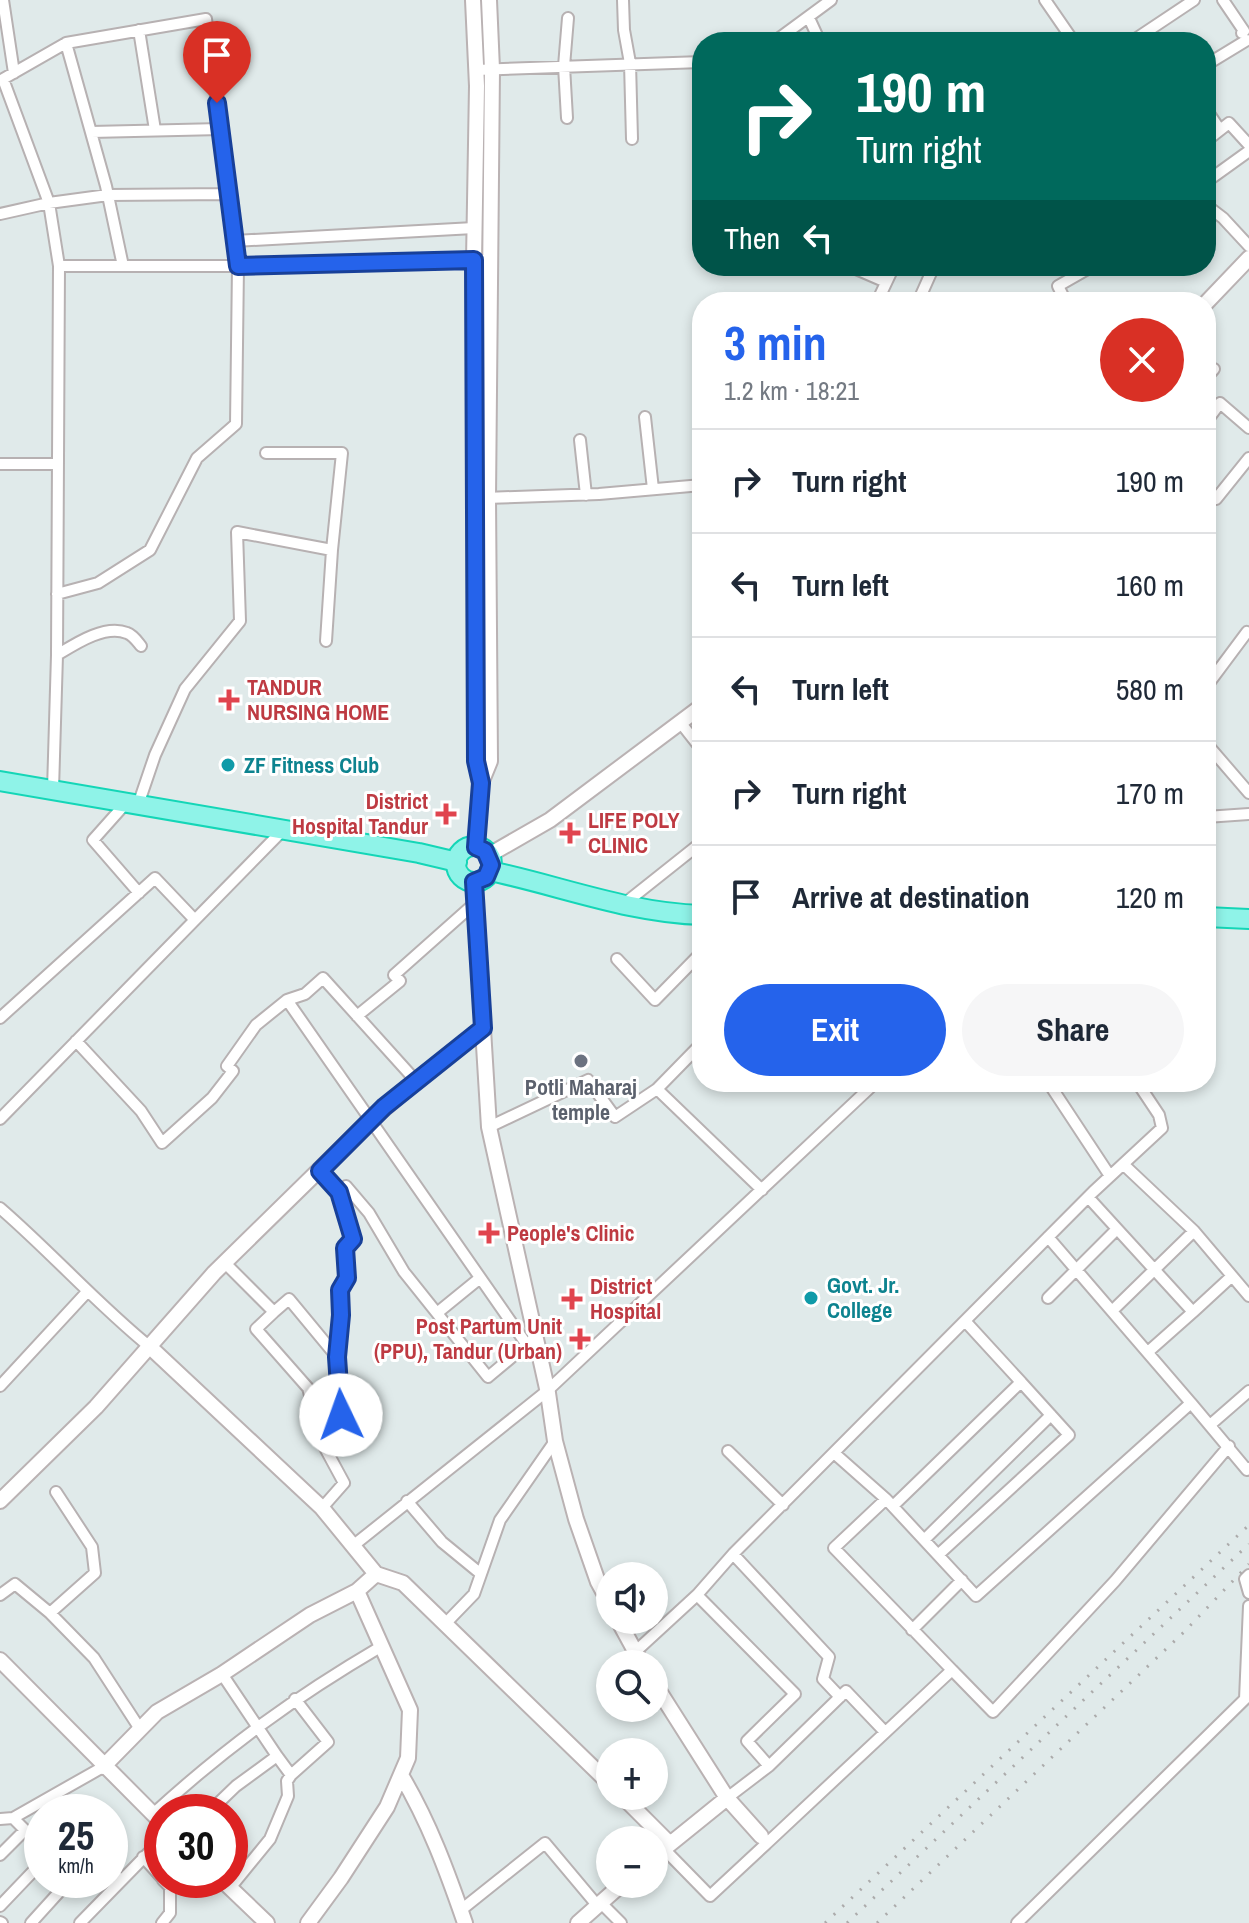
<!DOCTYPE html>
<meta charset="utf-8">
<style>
body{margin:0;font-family:"Archivo Narrow",sans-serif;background:#f6f6f7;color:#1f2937;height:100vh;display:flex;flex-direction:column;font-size:30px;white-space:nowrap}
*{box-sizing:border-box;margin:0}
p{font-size:26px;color:#747a83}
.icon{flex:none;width:44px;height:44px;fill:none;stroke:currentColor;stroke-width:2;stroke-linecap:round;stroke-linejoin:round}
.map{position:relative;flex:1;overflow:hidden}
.sheet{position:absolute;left:692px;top:292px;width:524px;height:800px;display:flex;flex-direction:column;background:#fff;border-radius:32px;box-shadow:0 4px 12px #0003}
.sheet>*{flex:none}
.hud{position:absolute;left:692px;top:32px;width:524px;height:244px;border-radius:32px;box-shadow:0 4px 12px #0003;background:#00695c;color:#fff;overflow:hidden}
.controls{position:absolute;left:596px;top:1562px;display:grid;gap:16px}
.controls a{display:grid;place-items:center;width:72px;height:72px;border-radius:50%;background:#fff;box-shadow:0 4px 12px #0003;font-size:40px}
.speed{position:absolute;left:24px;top:1794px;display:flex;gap:16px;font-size:40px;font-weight:700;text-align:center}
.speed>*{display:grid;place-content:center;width:104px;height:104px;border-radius:50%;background:#fff;box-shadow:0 4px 12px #0003;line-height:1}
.speed small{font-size:20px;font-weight:400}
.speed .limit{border:12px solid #d22;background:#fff;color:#111}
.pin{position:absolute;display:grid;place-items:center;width:68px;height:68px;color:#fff;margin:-82px -34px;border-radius:50% 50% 50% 0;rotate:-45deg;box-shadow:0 0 8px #0007}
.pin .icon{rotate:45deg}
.me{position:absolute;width:88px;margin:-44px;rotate:357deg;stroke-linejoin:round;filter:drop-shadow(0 0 6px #0008)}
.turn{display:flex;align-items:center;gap:28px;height:168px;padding:0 32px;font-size:36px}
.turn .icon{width:104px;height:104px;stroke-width:2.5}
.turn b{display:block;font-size:56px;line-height:68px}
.then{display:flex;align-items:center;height:76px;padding:0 32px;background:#0003;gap:16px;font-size:30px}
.round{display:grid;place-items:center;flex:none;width:84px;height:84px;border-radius:42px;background:#f6f6f7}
.overview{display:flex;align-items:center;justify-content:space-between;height:136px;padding:0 32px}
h1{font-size:48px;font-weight:800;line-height:60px;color:#2563eb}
.cta{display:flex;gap:16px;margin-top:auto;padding:16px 32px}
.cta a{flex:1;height:92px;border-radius:48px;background:#2563eb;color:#fff;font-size:32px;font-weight:800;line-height:92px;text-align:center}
.cta a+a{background:#f6f6f7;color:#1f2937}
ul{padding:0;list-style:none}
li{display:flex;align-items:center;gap:24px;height:104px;padding:0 32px;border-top:2px solid #e0e1e3}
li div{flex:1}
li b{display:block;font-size:30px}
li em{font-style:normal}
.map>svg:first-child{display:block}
</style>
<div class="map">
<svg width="1249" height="1923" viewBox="0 0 1249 1923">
<rect width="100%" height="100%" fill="#e0eaea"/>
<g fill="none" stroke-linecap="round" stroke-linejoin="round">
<defs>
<path id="street" d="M3,0L14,73
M623,0L624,30L630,63L632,139
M1045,0L1074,42
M1223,0L1244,31L1242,33
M809,18L820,42
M139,30L155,130
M774,42L831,0
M1131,42L1194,0
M1206,65L1247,40
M476,70L702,62
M1206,109L1220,130
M567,118L564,66L568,18
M91,132L221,129
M1206,141L1229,123L1249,145
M1206,182L1249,151
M1206,205L1223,218L1249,246
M0,214L49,203L108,195L229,194
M234,241L474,228
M59,266L49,203L3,79L66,43
M849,266L886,282
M877,302L894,266
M918,302L934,266
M1066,302L1058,286L1093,266
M1206,378L1214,369
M645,417L653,489
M1206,422L1220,403L1249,428
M580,440L586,495
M266,453H342L332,550
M0,464H56
M1206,491L1216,499L1249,458
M485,498L599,494L702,485
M57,594L98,583L150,550L197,458L236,424L238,266L206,19L66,43L106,186L123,266
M57,655C75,644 105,624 127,633C133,635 137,641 141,646
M1206,687L1247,632L1249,633
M680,722L702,750
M1206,743L1249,793
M53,790L57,655L59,266H238L489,260
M126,803L93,840L139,893
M138,805L155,755L185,689L240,621L237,532L332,550L326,641
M1206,817L1249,814
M624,904L702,842
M617,959L655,1000L702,952
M357,1016L400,981L394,975L475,903
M0,1018L155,878L194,919
M76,1041L141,1111L162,1143L212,1098L233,1071L227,1066L256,1025L287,1000
M702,1043L657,1089L762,1190
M416,1081L323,978L305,994L287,1000L527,1345
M1054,1082L1050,1085L1110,1176
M0,1119L283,830
M489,1127L588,1080L615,1117L657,1089
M1123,1164L1194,1231L1249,1296
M320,1171L339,1192L353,1239L345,1248L347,1278L340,1290L341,1315L337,1357L341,1415L322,1436
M339,1192L346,1186L369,1213L404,1272L488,1377L531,1341
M1088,1197L1193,1312L1149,1351
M0,1208C52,1253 97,1304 150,1347
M225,1263L274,1312L256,1329L308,1388L324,1446L344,1483L322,1508
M1048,1298L1117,1229
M1112,1311L1194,1231
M274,1312L289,1299L337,1357
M1193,1312L1232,1276
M437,1313L480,1278
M0,1386L87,1292
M1191,1403L1247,1470L1249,1468
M1210,1425L1249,1391
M728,1451L783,1505
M834,1453L886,1499L834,1548L952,1670
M56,1492L92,1547L95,1573L50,1613L94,1658L140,1729
M886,1499L976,1596L1191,1403L1048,1237
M407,1501L442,1542L481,1574
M893,1506L1021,1382L965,1321
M924,1540L1051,1415
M354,1545L547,1391L876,1082
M733,1554L829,1657L823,1679L840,1697
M938,1555L1069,1435L1021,1382
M1249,1575L1245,1579L1249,1593
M0,1595L15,1584L50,1613
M697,1595L795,1694L747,1741L769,1766L727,1798
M445,1624L474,1594L500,1520L555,1441
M912,1630L962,1580
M635,1652L697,1595L733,1554L1093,1192L1162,1128L1159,1115L1137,1082
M277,1756L291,1775L328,1742L295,1699
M769,1766L846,1691L885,1732
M209,1812L236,1786L277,1756L222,1674
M152,1815C226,1747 295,1697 382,1646
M0,1819L13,1818L103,1767
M766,1844L952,1670L993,1712L1115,1581L1229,1446
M664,1849L710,1896L766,1844L762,1838
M0,1855L25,1830L13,1818
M143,1857L162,1878
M110,1869L121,1881
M230,1888L270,1839L288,1796L287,1781L291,1775
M600,1902L621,1923
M0,1906L42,1862
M461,1910L545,1843L597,1905
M0,1922L2,1923
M31,1923L70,1880
M80,1923L162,1839
M162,1923L170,1913V1887L163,1880
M1017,1923L1245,1699L1249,1606"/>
<path id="secondary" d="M473,0L477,86L474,260L476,761L481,783
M1206,303L1249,258
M476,847L481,783L490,761L488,498L492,69L489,0
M489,855L550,820L702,706
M474,882L489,1127L548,1393L555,1441L576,1519L598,1582L610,1604
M150,1347L322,1508L376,1574L403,1583L610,1784
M0,1501L96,1407L214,1273L362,1128L416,1081L483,1028
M618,1620L642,1664
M0,1660L162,1823
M654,1683L727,1798L761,1836
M103,1767L157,1712L222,1674L310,1615L357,1591L376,1574
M401,1775C429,1822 447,1871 465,1923
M622,1796L670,1844
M654,1857L727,1798
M222,1880L267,1923
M308,1923L341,1878L387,1807L408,1758L410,1710L357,1591
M578,1923L622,1884"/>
<path id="highway" d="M0,781L419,853L457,862
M456 864a18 18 0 1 1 36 0a18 18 0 1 1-36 0Z
M490,871C561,886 629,913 702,915
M1206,917L1249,919"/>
</defs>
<use href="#street" stroke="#b7b1b2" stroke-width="14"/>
<use href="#secondary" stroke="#bab2b3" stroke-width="18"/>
<use href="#highway" stroke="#14d6b7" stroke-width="22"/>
<use href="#street" stroke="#fff" stroke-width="10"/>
<use href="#secondary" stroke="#fff" stroke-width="14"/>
<use href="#highway" stroke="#8ff3e8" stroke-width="18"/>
<path stroke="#acabab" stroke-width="3" stroke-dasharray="2 10" stroke-linecap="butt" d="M825,1923L1249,1525
M847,1923L1249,1544
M877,1923L1184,1632L1249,1564"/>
</g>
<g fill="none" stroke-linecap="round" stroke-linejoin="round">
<defs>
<path id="route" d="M217,103L238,266L474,260L476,761L481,783L476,847L485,851L491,865L486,877L474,882L483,1028L384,1107L320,1171L339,1192L353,1239L345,1248L347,1278L340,1290L341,1315L337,1357L341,1415"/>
</defs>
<use href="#route" stroke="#184099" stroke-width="20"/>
<use href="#route" stroke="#2563eb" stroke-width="14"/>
</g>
<g fill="#e0444e" stroke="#fff" stroke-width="3">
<path d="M225 688h8v8h8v8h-8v8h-8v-8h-8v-8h8z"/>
<path d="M442 802h8v8h8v8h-8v8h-8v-8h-8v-8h8z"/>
<path d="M566 821h8v8h8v8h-8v8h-8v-8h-8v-8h8z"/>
<path d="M485 1221h8v8h8v8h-8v8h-8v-8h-8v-8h8z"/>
<path d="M568 1287h8v8h8v8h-8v8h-8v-8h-8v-8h8z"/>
<path d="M576 1327h8v8h8v8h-8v8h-8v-8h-8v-8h8z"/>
</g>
<g fill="#0f9aa8" stroke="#fff" stroke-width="3">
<circle cx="228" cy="765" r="8"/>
<circle cx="811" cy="1298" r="8"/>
</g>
<circle fill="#6b7280" stroke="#fff" stroke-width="3" cx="581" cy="1061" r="8"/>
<g text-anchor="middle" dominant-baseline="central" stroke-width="6" stroke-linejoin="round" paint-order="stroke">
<g font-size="22" font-weight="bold" fill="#be3a42" stroke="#fff" text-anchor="start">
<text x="247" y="687">TANDUR<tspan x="247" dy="25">NURSING HOME</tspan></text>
<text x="428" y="801" text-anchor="end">District<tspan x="428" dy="25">Hospital Tandur</tspan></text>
<text x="588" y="820">LIFE POLY<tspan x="588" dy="25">CLINIC</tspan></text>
<text x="507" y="1233">People's Clinic</text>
<text x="590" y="1286">District<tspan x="590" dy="25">Hospital</tspan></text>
<text x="562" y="1326" text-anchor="end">Post Partum Unit<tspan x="562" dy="25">(PPU), Tandur (Urban)</tspan></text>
</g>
<g font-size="22" font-weight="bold" fill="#0d838f" stroke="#fff" text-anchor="start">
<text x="244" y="765">ZF Fitness Club</text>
<text x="827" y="1285">Govt. Jr.<tspan x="827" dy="25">College</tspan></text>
</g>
<g font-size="22" font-weight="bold" fill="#5b616d" stroke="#fff">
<text x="581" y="1087">Potli Maharaj<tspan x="581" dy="25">temple</tspan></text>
</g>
</g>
</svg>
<div class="controls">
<a><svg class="icon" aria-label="sound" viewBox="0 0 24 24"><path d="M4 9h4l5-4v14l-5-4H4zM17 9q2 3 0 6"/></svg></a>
<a><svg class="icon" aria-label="search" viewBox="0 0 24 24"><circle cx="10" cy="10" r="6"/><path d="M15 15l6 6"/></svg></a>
<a>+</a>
<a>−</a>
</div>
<div class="speed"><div>25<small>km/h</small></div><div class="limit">30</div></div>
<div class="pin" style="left:217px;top:103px;background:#d93025"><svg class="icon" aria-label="arrive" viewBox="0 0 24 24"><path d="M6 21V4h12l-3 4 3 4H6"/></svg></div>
<svg class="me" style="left:341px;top:1415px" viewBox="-20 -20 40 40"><circle r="19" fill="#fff"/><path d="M0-13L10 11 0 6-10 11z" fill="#2563eb"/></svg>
<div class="hud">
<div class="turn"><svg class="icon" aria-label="right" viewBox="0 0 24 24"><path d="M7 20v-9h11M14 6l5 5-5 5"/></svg><div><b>190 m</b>Turn right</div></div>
<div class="then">Then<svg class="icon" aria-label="left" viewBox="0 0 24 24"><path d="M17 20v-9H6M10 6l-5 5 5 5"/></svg></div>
</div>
<section class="sheet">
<div class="overview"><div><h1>3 min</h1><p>1.2 km · 18:21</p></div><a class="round" style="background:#d93025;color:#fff"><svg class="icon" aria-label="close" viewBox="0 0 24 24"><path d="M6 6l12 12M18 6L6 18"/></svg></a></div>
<ul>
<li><svg class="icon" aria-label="right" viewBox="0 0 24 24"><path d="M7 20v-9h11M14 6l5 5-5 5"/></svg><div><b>Turn right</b></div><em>190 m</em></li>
<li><svg class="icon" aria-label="left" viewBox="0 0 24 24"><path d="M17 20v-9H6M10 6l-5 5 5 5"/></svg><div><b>Turn left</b></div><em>160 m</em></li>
<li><svg class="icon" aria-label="left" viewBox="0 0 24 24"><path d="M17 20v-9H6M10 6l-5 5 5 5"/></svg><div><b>Turn left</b></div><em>580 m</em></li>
<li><svg class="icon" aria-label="right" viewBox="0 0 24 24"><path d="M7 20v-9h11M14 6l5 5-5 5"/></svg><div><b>Turn right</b></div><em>170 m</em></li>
<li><svg class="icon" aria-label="arrive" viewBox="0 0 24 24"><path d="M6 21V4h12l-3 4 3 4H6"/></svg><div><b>Arrive at destination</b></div><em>120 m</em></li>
</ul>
<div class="cta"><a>Exit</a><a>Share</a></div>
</section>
</div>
